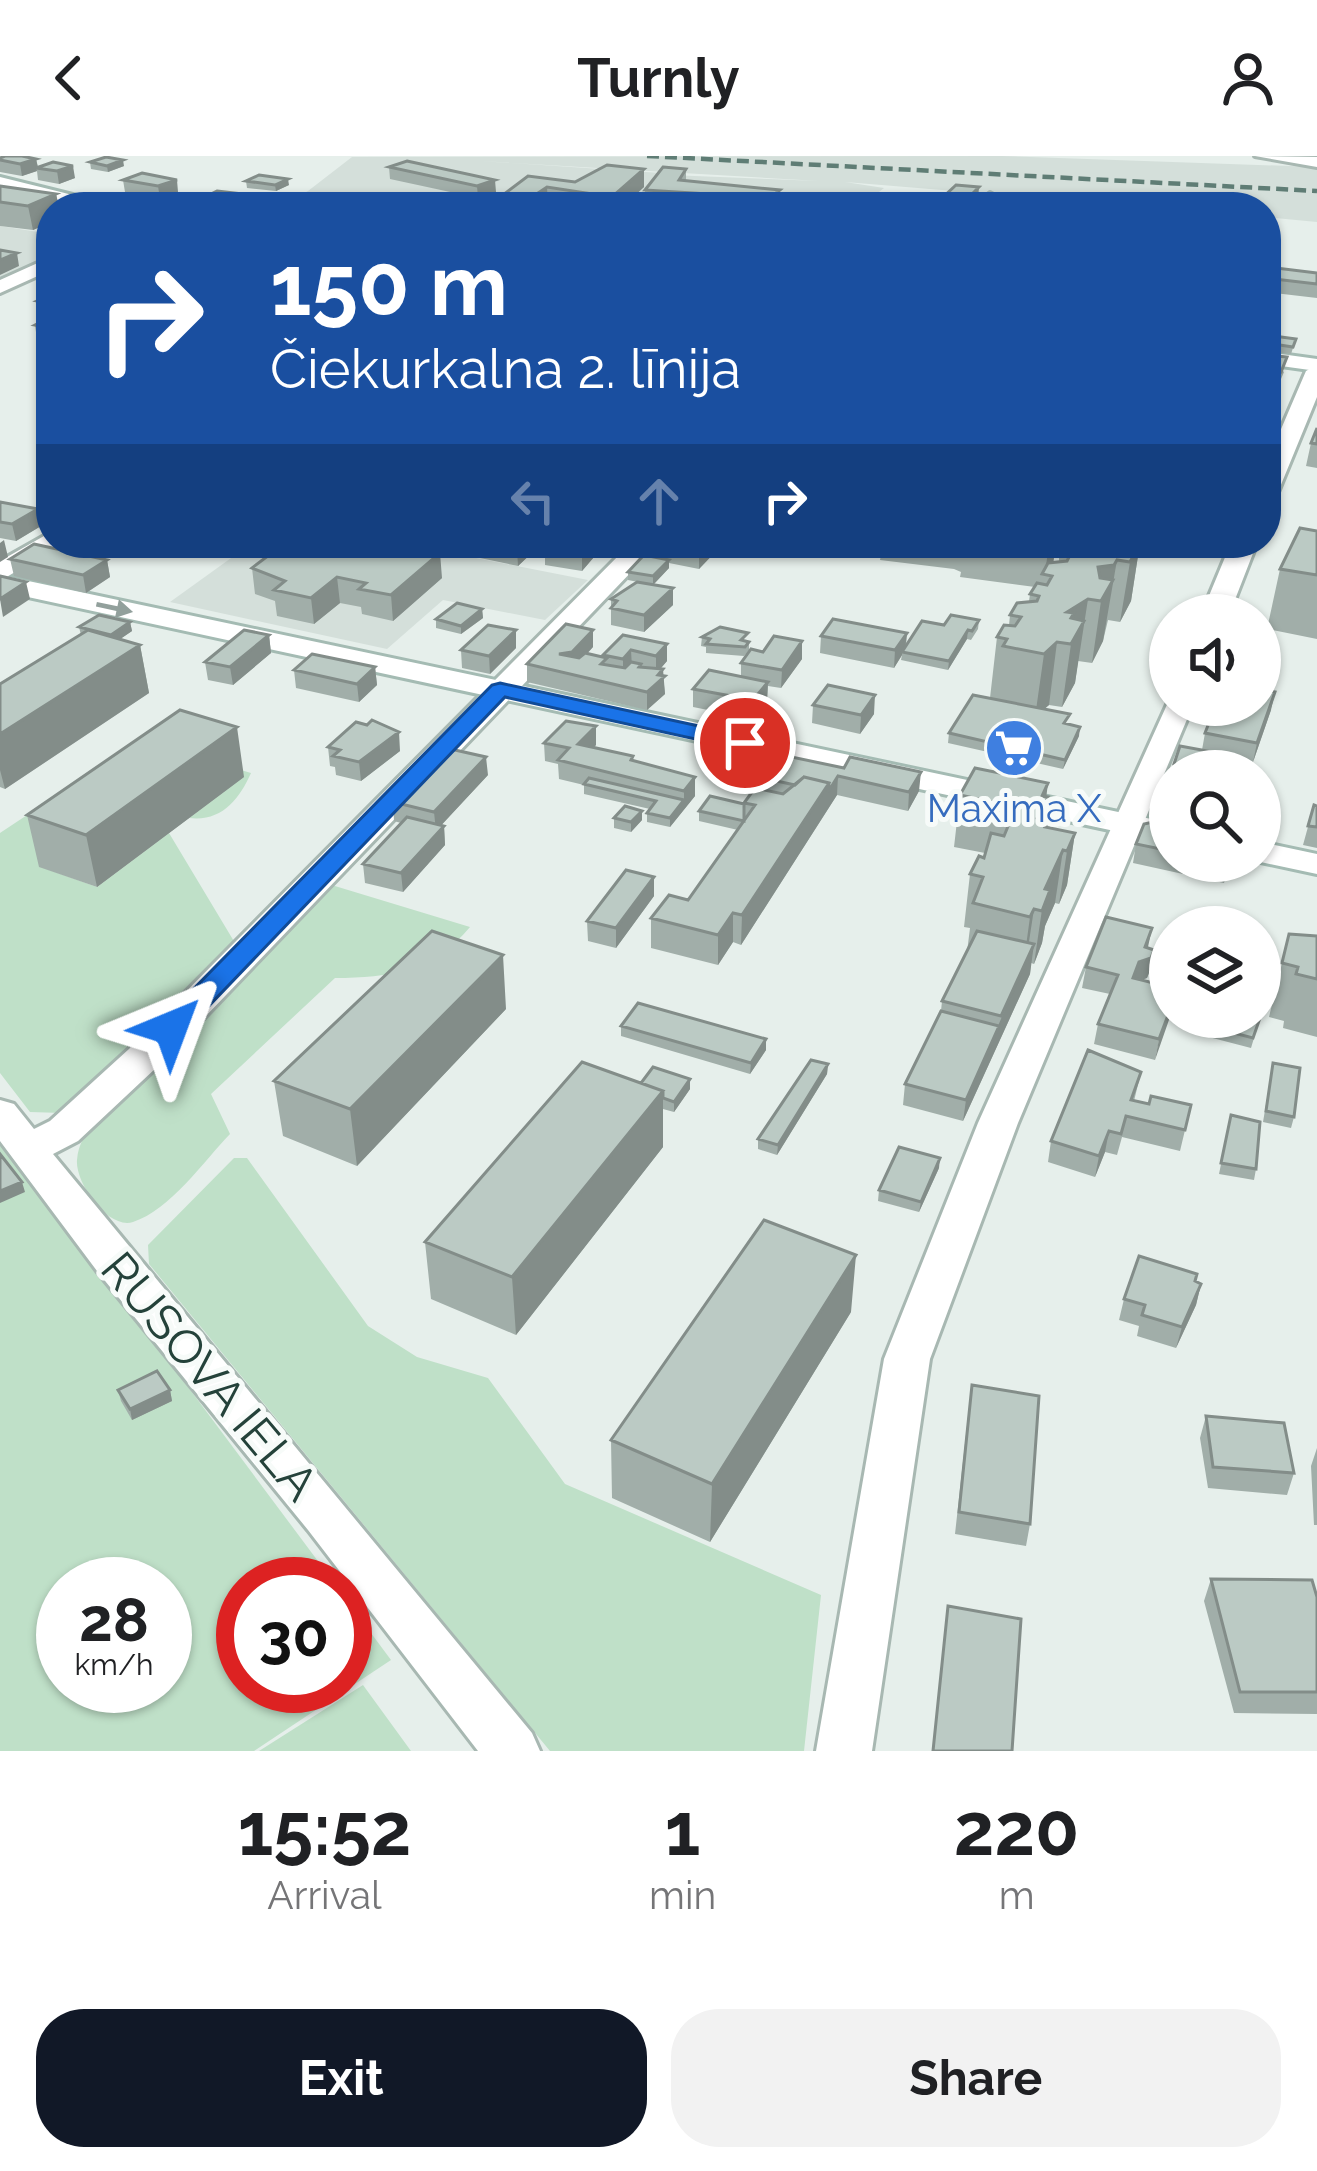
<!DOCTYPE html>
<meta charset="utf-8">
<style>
body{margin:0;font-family:Raleway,sans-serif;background:#f2f2f2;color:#202124;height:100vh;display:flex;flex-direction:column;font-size:45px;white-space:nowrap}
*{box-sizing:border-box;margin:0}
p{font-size:39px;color:#757577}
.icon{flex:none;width:66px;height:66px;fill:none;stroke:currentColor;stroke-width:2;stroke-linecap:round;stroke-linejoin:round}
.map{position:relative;height:1595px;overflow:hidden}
.panel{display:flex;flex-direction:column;background:#fff;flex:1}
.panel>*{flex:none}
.guide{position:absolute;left:36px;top:36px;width:1245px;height:366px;border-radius:48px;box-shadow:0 3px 9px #0004;background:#1a4fa0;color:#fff;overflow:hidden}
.tools{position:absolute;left:1149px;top:438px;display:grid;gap:24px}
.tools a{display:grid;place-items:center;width:132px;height:132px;border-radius:50%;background:#fff;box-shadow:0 3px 9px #0004;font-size:60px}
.speed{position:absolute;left:36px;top:1401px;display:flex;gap:24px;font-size:60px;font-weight:700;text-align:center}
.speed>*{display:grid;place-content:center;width:156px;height:156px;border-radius:50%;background:#fff;box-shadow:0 3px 9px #0004;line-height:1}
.speed small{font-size:30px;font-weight:400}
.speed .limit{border:18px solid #d22;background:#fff;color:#111}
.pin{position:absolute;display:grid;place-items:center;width:102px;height:102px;color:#fff;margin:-51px;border:6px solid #fff;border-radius:50%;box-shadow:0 3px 12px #0007}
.me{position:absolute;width:132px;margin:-66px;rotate:44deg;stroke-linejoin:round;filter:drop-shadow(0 0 9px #0008)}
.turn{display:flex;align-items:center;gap:42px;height:252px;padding:0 36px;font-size:54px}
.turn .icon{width:156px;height:156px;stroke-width:2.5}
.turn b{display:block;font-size:84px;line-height:102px}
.lanes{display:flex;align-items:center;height:114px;padding:0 36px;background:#0003;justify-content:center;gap:60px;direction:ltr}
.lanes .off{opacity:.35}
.eta{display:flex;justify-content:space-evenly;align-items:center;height:204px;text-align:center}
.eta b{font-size:72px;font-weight:700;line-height:84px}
.button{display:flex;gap:24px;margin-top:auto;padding:24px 36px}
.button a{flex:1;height:138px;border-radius:48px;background:#111827;color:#fff;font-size:48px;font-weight:700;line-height:138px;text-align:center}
.button a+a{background:#f2f2f2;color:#202124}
header{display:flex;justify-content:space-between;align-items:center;height:156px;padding:0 36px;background:#fff;font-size:54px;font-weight:700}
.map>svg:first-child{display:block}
</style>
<header><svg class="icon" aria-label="back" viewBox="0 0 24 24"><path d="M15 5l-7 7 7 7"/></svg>Turnly<svg class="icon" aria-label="person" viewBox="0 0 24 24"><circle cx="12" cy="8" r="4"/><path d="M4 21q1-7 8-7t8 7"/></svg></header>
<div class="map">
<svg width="1317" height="1595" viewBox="0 0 1317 1595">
<rect width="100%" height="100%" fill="#e6efeb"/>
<path fill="#d4dfda" d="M1002,0L1317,11V66L1266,61V51H1146L845,26L884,32L865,47L888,51H645L669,19L819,25L480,5L661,17L637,51H278L308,35L352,1Z
M0,70L51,78V102L0,125Z
M252,387H400L588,424L545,464L443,444L387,493L170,446Z"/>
<path fill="#bfe0c8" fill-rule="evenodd" d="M140,584L251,617C239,644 221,666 189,662L243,621L41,711L97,731L169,677L235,787L79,947L62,957L30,956L0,917V677Z
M325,727L470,771C434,815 389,822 335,822L211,938L230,978C204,1005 170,1054 133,1066C108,1074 75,1027 77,1004C78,987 87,976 96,962Z
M0,979L335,1428H243V1530H345V1442L391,1504L254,1595H0ZM63,1428H165V1530H63Z
M234,1002H247L368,1170L417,1201L488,1222L565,1328L821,1439L804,1595H550L149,1108L148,1089Z
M363,1529L411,1595H259Z"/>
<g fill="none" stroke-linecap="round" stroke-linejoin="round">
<defs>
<path id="street" d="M1255,0L1317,1V11Z
M990,37L999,42L991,51H973Z
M51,101V114L0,137V124Z
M1317,209V241L1278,336L1266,343V308L1306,215Z
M51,376V387L60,389L0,425V405Z
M631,387H659L157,911L78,985L53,998L532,1577L540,1595H478L308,1374L97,1115L0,985V944L14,948L34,973L50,965L129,893Z
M1231,387H1257L1229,459H1201Z
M1170,542V549H1193L1018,967L930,1203L872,1595H816L884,1203L978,967Z"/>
<path id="secondary" d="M0,21L105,47L108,51H78L0,31Z
M1266,196L1317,203V215L1266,208Z
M0,419L1170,667V687L0,435Z
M1260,686L1317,698V718L1256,705H1260Z"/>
</defs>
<use href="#street" stroke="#a8b8b2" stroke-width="6"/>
<use href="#secondary" stroke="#a4bbb3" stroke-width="6"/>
<use href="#street" fill="#fff" fill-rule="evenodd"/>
<use href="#secondary" fill="#fff" fill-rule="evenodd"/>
<path stroke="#5f7d75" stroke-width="4.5" stroke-dasharray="12 6" stroke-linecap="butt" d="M647,0L1317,35"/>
</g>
<path fill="#a1aea9" d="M0,2L36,3L38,11L53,6L75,22L59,28L38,24L37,15L22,20L0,16Z
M407,5L496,36L478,42L390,23L389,11Z
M90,6L124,10L108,16L91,13Z
M686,13V24L780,34L779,51H637V43L645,38V34Z
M142,17L178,36L160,43L125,36L123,24Z
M528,20L575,26L644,31L622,51L548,49L545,51H487Z
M246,25L289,29L276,35L247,32Z
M0,30L56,38L59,51H51V66L33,74L0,70Z
M217,35L243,50L206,51L205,41Z
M978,44L971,51H938L939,45Z
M1266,113L1317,117V142L1266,136Z
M51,139V154L38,152L37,145Z
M51,161V179L36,176L35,169Z
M1266,179L1296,183L1291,198L1266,195Z
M1266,199L1284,216L1278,230L1266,229Z
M1317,272V312L1306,310L1311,287Z
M0,346L38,353L41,370L16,385L0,382Z
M1317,375V483L1267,473L1280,413Z
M430,387H466L459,393Z
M479,387H536L537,392L518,410L480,402Z
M670,387H720V391L699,413L669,407V412L653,429L628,424V416L667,403V390Z
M870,387H1056L1053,406H1059V399L1069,387H1140L1131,445L1120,466L1108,464L1103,485L1092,507L1078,505L1075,527L1062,551L1049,549L1044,553L1068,568L1079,580L1063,613L948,587L949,577L990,542L997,481L1009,469L1010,459L1029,445L1030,438L1035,431L960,421L961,416L954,413L880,404L881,399L869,397Z
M545,392L600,394L582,415L545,409Z
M10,403L107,404L110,421L86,437L14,420Z
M252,412L442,422L393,465L362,458L361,451L340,447L314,468L277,460L275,445L255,438Z
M611,443L673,449L644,476L611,469Z
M482,453L483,462L461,478L436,472V463Z
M979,464L978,473L971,484L967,483L948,514L901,504L902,499L894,512L820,497L821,480L907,477L906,490L944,469Z
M130,466L132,475L120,483L140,489L149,537L5,633L0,631V528L81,479L79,471Z
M269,479L271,497L233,529L208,524L205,506Z
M702,481L749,486V494L744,500L706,497V491L701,490Z
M667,488V505L660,513L663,520L665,538L647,554L527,526V508L593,491L587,498L603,501Z
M516,492L490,518L462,512L461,494Z
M802,503L781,532L768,530L767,544L753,563L693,551V533L741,520V507Z
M375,511L377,529L359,546L296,532L294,514Z
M813,549L874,558L860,578L812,567Z
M1271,554L1253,606L1212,597L1210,602L1222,604L1220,615H1172L1174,608L1202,594L1205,577Z
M596,570V589L593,591L633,600V605L695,621V640L670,671L647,666V657L650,653L584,638V629L559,623L558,608L545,605L544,587Z
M739,590L919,635L908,655L837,639L741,789L733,786L718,809L651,792V762L688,744L738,674L699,665V655L744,648L750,638L722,632V613Z
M328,591L400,595L361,625L336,619L335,611L330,610Z
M488,619L441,669L444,670L445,689L403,736L365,727L363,708L401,667L394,665L393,646Z
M244,621L97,731L39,711L27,659Z
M1170,626V662L1156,658L1158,649Z
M960,639L1046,640L1044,664L1047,671L1075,677L1067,729L1059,748L1055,747L1045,770L1042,787L1034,808L1031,807L1030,818L963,965L903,949L905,928L941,855L942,845L967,796L970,772L964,771L970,718L984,702L985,697L954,691Z
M1314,649L1317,650V692L1303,689Z
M642,655V664L631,676L614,672V662Z
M1170,669V705H1231L1224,727L1133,707L1136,688Z
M654,721V740L616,792L588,785L587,765Z
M1289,778L1317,780V881L1283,872L1284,865L1269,861Z
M1148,792L1154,794L1150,814L1147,822L1141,824L1170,831L1155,904L1094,888L1098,868L1110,838L1082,832L1086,811Z
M506,853L357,1010L283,980L274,925Z
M1260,862L1251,892L1201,879L1203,869Z
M621,870L766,894L750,918L621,880Z
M1273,907L1294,961L1291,972L1263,966Z
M828,908L827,918L777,999L758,993V983Z
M1141,916L1134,945L1149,948L1191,949L1180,995L1122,981L1117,999L1105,996L1095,1021L1048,1006L1051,985Z
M641,927L690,933L674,956L663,953V991L516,1179L431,1143L425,1086Z
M1231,959L1256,1013L1254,1024L1219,1018Z
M939,1012L919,1056L878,1045L879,1034Z
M1195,1126L1201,1128L1196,1149L1176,1192L1137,1180L1139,1170L1119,1164L1124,1143Z
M851,1156L710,1386L612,1342L611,1284Z
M118,1234H170L172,1245L132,1264L121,1245Z
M969,1251L1030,1368L1026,1390L955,1378Z
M1206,1260L1294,1317L1287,1339L1208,1332L1200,1282Z
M1317,1292V1369H1314L1311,1310Z
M1211,1423L1317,1441V1558L1234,1557L1204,1445Z"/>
<path fill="#838d89" d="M36,3L38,12H36L37,15L22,20L20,8Z
M123,4L124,10L108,16L107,10Z
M73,10L75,22L59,28L57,15Z
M644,13V31L622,51H612V41Z
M288,23L289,29L276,35L275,29Z
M177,24L178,36L160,43L158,30Z
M495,24L496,36L478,42L477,30Z
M547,31L548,49L545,51H517Z
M979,31L978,44L971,51H962V48Z
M780,34L779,51H769L770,42Z
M56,38L59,51H51V66L33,74L28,50Z
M242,38L243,50L231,51L230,44Z
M17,97L19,110L0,119V104Z
M38,353L41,370L16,385L12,368Z
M4,384L8,401L0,406V387Z
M524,387H536L537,392L518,410L517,393Z
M591,387H599L600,394L582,415V398Z
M708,387H720V391L699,413V396Z
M1049,387H1056L1052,416L1045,418Z
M1140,387L1131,445L1120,466L1130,406Z
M440,397L442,422L393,465L391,439Z
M107,404L110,421L86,437L83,419Z
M669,404V412L653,429V420Z
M1117,404L1103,485L1092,507L1101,445L1098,411Z
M337,421L340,447L314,468L311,442Z
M26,426L30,443L3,461L0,443Z
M673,432V449L644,476V459Z
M1088,443L1075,527L1062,551L1071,488L1067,456Z
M482,453L483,462L461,478V470Z
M130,466L132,475L113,488L111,479Z
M516,474V492L490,518L489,500Z
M593,474V491L572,513L559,498Z
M968,474L967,483L948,514L949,505Z
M907,477L905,494L902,496V499L894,512L895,494Z
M269,479L271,497L233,529L230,511Z
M802,485V503L781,532L782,514Z
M1057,486L1049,549L1035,561L1044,498Z
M667,488V505L656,518V500Z
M140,489L149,537L5,633L0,614V578Z
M631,494L632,512L623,521V503Z
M375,511L377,529L359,546L357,528Z
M663,513L665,538L647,554V536Z
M768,526L767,544L753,563V544Z
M1275,536L1271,554L1253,606L1257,587Z
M875,539L874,558L860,578L861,559Z
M596,570V589L579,607L578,588Z
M237,571L244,621L97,731L86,679Z
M1080,571L1079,580L1063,613L1065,604Z
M399,576L400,595L361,625L359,606Z
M486,601L488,619L436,675L434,656Z
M921,616L919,635L908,655L909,636Z
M838,620L837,639L741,789L742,759L829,627Z
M695,621V640L670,671V662L684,644V635Z
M1048,627L1040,692L1030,714L1042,640Z
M642,655V664L631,676V666Z
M444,670L445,689L403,736L401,717Z
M1075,677L1067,729L1059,748L1067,695Z
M1063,694L1055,747L1045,770L1042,787L1034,808L1045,733Z
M654,721V740L616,792V772Z
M1034,753L1026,805L1034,788L1030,818L963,965L966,944L1023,812L1030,761Z
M733,757V786L718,809V779Z
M1152,772L1148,791L1154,794L1150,814L1147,822L1136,826L1133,822Z
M503,799L506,853L357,1010L350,953Z
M1170,854V861L1155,904L1159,883Z
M766,883V894L750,918L751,907Z
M828,908L827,918L777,999L778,989Z
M690,923V933L674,956V946Z
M663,935V991L516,1179L512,1121Z
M1109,975L1105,996L1095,1021L1099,1000Z
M940,1002L939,1012L919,1056L921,1046Z
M22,1026L25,1036L0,1047V1035Z
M856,1099L851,1156L710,1386L712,1328Z
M1201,1128L1196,1149L1176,1192L1182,1171Z
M170,1234L172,1245L132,1264L130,1253Z"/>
<path fill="#bbcac4" stroke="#838d89" stroke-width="3" d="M5,0H22L36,3L20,8L0,4V2Z
M106,1L123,4L107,10L90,6Z
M407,5L495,24L477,30L389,11Z
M53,6L73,10L57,15L36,12Z
M607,9L644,13L612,41L547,31L517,51H487L528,20L575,26Z
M663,11L686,13L679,24L780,34L770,42L645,34Z
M142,17L177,24L158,30L123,24Z
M259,19L288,23L275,29L246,25Z
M956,29L979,31L962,48L939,45Z
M0,30L56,38L28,50L0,46Z
M217,35L242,38L230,44L205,41Z
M646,38L756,51H693L637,43Z
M800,40L851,46L844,51L817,49L814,51H785Z
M855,42L931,51H844Z
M107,46L131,49L95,51Z
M0,94L17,97L0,104Z
M1267,111L1317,117V128L1266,122Z
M51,139V148L37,145Z
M51,161V172L35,169Z
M1266,179L1296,183L1293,191L1266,187Z
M1266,199L1287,201L1281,216L1266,214Z
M1317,272V288L1311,287Z
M0,346L38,353L12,368L0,366Z
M1300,372L1317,375V419L1280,413Z
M285,387H384L440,397L391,439L359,433L366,427L337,421L311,442L274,434L285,425L252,412Z
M487,387H524L517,393Z
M550,387H591L582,398L545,392Z
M670,387H708L699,396L667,390Z
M1071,387H1140L1130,406L1117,404L1114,409L1098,411L1100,422L1113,424L1101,445L1088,443L1067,456L1074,457L1071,462L1084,465L1071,488L1057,486L1044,498L1003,490L1007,483L997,481L1004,469L1015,470L1021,461L1010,459L1017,447L1037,445L1039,440L1030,438L1037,427L1047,429L1052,420L1042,418L1048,407L1067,405L1069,401L1059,399Z
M34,388L107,404L83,419L10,403Z
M644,399L669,404L653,420L628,416Z
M0,420L26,426L0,443Z
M637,426L673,432L644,459L611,452L617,445L611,443Z
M457,447L482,453L461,470L436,463Z
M99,459L130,466L111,479L79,471Z
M951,459L979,464L972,475L968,474L949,505L902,496L922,465L944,469Z
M833,463L907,477L895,494L821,480Z
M566,468L593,474L572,496L559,498L579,502L585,497L607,502L601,508L625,512L631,506L641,508L639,511L663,513L658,519L665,520L647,536L527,508Z
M488,469L516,474L489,500L461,494Z
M720,471L748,477L741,484L749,486L745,491L706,488L710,483L702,481Z
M88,474L140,489L0,578V528Z
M244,474L269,479L230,511L205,506Z
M623,479L667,488L656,500L631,494L623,503L603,499Z
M774,480L802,485L782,514L741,507L751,493L763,496Z
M312,498L375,511L357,528L294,514Z
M709,514L768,526L753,544L693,533Z
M828,529L875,539L861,559L813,549Z
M1260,533L1275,536L1257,587L1205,577L1216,549H1260Z
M973,539L1070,558L1064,567L1080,571L1065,604L949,577Z
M180,554L237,571L86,679L27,659Z
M372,564L399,576L359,606L333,600L340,594L328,591L356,566L367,569Z
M566,565L596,570L578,588L633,600L631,604L695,621L684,635L558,604L569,592L544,587Z
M739,590L844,612L850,601L921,616L909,636L838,620L828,636L829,627L804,621L795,629L722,613Z
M1180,590L1213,596L1210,602L1222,604L1220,611L1208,608L1206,614L1174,608Z
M446,592L486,601L434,656L393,646Z
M975,612L1048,627L1042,640L1048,641L1037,662L1048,665L1045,671L1075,677L1067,695L1063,694L1045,733L1050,734L1042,755L1034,753L1030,761L973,747L983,721L970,718L979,700L984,702L991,677L1004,680L1016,651L960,639Z
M804,621L829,627L742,759L733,757L718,779L651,762L669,739L688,744L755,649L744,647L755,632L783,638Z
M589,622L684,644L670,662L647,657L656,645L584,628Z
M1167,625L1170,626V652L1158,649Z
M710,640L744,648V665L699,655Z
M1314,649L1317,650V671L1308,670Z
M625,650L642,655L631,666L614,662Z
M407,661L444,670L401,717L363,708Z
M1153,666L1170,669V695L1136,688L1144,668Z
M626,714L654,721L616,772L587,765Z
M1106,761L1152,772L1145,791L1154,794L1151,802L1139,806L1133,822L1170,831V854L1159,883L1098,868L1118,819L1086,811Z
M432,775L503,799L350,953L274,925Z
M977,775L1034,788L1001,860L942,845Z
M1289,778L1317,780V823L1296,818L1298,811L1282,807Z
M638,847L766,883L751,907L621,870Z
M941,855L999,870L966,944L905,928Z
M1206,861H1257L1260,862L1253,882L1203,869Z
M1088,894L1141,916L1131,944L1149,948L1151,940L1191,949L1185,974L1126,960L1121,978L1109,975L1099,1000L1051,985Z
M811,904L828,908L778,989L758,983Z
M582,906L663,935L512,1121L425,1086Z
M1273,907L1300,912L1294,961L1266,955Z
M653,911L690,923L674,946L663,942V935L641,927Z
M1231,959L1260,966L1256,1013L1221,1007Z
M899,991L940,1002L921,1046L879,1034Z
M0,998L22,1026L0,1035Z
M764,1064L856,1099L712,1328L611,1284Z
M1139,1100L1197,1118L1195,1125L1201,1128L1182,1171L1142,1159L1145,1149L1124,1143Z
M157,1215L170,1234L130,1253L118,1234Z
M972,1229L1039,1240L1030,1368L959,1356Z
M1206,1260L1284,1267L1294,1317L1213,1311Z
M1211,1423L1312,1424L1317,1441V1536H1240Z
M948,1450L1021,1463L1012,1595H933Z"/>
<defs><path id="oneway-solid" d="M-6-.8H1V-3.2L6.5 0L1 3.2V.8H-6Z" transform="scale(3)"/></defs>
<use fill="#92a09c" href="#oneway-solid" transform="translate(114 452) rotate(12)"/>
<path fill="#1a73e8" stroke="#114b97" stroke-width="3" d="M500,527L745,580L757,587L745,594L505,541L181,879H161L156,872L161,866L492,529Z"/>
<defs>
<symbol id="supermarket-disc" viewBox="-11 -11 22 22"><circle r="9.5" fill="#3f7fe0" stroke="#f7fbf9"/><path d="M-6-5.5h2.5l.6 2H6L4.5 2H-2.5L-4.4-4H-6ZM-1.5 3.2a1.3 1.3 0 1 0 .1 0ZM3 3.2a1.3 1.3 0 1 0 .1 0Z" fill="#fff"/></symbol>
</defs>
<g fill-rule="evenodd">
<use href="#supermarket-disc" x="981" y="559" width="66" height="66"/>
</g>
<g text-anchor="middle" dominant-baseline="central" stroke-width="10" stroke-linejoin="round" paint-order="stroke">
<g font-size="39" fill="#366cbe" stroke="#f7fbf9">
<text x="1014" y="652">Maxima X</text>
</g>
<g font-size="48" fill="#24423a" stroke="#f7fbf9">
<text transform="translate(210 1220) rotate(50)">RUSOVA IELA</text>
</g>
</g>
</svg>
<div class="tools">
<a><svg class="icon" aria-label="sound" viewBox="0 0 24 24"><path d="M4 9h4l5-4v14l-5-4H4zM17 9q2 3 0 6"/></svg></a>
<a><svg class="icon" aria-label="search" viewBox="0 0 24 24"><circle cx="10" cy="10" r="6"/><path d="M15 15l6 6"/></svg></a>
<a><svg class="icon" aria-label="layers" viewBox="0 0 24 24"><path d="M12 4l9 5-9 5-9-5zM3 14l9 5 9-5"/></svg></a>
</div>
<div class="speed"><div>28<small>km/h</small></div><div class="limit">30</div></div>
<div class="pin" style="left:745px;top:587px;background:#d93025"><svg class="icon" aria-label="arrive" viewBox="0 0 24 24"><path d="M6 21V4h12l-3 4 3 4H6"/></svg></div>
<svg class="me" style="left:171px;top:872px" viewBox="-20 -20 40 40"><path d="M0-17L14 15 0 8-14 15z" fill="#1a73e8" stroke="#fff" stroke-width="4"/></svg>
<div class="guide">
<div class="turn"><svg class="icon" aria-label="right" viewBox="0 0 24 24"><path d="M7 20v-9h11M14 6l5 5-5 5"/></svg><div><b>150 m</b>Čiekurkalna 2. līnija</div></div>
<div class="lanes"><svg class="icon off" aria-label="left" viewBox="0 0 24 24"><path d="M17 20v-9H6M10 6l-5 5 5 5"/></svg><svg class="icon off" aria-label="ahead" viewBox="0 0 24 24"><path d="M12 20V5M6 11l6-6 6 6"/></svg><svg class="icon" aria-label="right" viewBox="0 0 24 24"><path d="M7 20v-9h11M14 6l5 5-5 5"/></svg></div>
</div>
</div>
<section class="panel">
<div class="eta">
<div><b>15:52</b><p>Arrival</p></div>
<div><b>1</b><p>min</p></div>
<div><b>220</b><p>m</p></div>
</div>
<div class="button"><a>Exit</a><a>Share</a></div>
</section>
